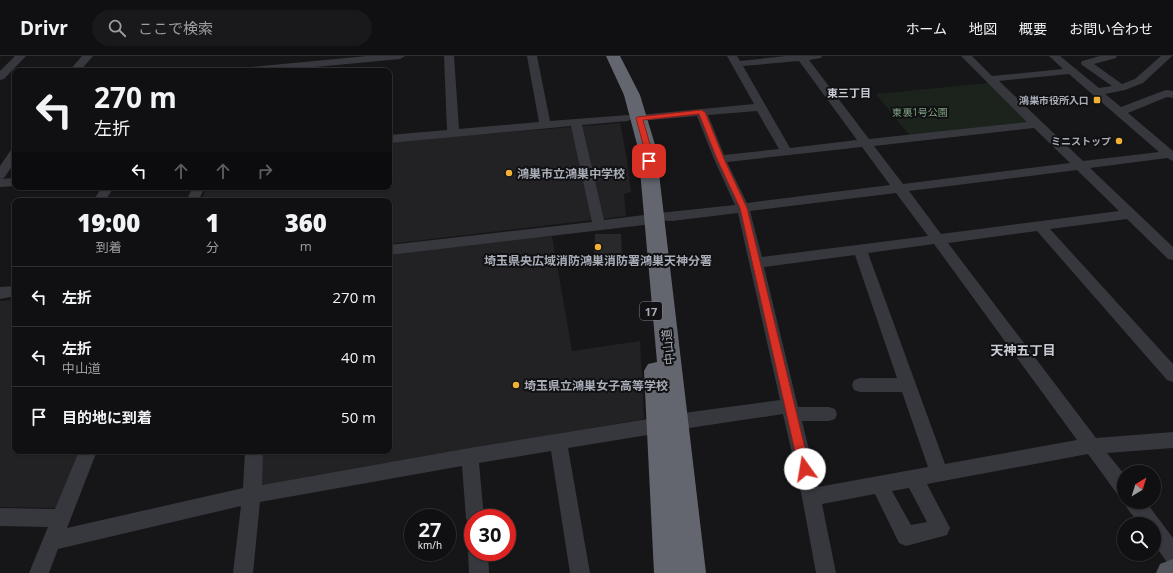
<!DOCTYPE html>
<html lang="ja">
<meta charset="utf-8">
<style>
body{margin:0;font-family:"Open Sans","Noto Sans JP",sans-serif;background:#19191b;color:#f1f3f6;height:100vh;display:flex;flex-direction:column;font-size:15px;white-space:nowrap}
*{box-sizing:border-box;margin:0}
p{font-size:13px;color:#9c9d9f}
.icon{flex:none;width:22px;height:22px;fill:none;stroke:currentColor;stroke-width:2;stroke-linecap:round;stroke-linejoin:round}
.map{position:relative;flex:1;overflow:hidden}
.drawer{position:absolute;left:12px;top:142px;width:380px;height:256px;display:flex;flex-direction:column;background:#101012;border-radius:8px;box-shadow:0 1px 3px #0004,0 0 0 1px #303032}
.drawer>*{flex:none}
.top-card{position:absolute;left:12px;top:12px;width:380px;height:122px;border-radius:8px;box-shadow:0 1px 3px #0004,0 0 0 1px #303032;background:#101012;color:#f1f3f6;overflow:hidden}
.needle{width:26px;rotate:38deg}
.buttons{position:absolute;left:1117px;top:409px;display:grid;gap:8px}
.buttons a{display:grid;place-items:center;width:44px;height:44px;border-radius:50%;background:#101012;box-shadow:0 1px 3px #0004,0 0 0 1px #303032;font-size:20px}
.speed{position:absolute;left:404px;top:453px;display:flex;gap:8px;font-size:20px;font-weight:700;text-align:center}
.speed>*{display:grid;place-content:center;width:52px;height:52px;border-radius:50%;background:#101012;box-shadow:0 1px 3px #0004,0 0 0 1px #303032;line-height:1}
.speed small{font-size:10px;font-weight:400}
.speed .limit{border:6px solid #d22;background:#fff;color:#111}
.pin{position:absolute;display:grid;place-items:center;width:34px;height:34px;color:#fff;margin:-17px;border-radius:8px;box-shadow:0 2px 6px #0006}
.me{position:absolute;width:44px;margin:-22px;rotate:347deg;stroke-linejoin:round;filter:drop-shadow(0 0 3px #0008)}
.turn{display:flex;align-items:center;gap:14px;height:84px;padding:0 16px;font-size:18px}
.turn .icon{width:52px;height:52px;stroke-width:2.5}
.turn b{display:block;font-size:28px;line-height:34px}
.lanes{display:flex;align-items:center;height:38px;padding:0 16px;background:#0003;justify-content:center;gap:20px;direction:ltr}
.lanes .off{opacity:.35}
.eta{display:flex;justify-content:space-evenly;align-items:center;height:68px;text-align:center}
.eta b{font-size:24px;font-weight:800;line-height:28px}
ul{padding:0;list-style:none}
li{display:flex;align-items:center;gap:12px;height:60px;padding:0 16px;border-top:1px solid #303032}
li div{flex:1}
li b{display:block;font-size:15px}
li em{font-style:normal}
header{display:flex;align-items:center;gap:24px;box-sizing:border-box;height:56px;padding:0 20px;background:#101012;border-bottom:1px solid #303032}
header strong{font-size:19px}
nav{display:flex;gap:22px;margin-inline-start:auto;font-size:14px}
.search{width:280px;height:36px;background:#19191b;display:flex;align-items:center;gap:10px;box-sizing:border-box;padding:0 14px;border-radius:22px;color:#9c9d9f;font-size:15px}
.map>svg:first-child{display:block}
</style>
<header>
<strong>Drivr</strong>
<div class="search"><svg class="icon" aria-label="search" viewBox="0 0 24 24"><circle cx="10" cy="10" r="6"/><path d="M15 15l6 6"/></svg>ここで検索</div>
<nav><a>ホーム</a><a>地図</a><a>概要</a><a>お問い合わせ</a></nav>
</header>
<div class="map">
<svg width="1173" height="517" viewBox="0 0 1173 517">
<rect width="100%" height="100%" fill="#161618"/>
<path fill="#222225" d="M620,67L627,103L631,136L624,138L626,160L389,188V145H201L207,131H389V86Z
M552,180L572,295L640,285L644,363L256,430L258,395H389V198Z
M15,244V395H79L56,452L0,451V245Z"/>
<path fill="#1c231d" d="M989,27L1028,66L910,80L876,38Z"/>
<path fill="#29292c" d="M595,178H621L622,205H594Z"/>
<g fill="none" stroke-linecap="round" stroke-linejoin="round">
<path fill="#37383d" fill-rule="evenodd" d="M15,0H26L4,23L0,24V15Z
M82,0H93L80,15H69Z
M367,0H405L400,3L273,15H203L208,12L251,11Z
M444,0H454L459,73L539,66L527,0H537L550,65L628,59L634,62L639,59L754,48L727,0H737L740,5L786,0H822L821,2L809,4L869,83L1027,66L961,0H972L992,20L1063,13L1049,0H1060L1099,32L1112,30L1082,9L1081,7L1082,5L1100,0H1117L1116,2L1094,8L1122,28L1135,23L1161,0H1172L1143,27L1125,34L1105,38L1121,51L1163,35L1167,34L1173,35V42L1167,41L1128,57L1173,95V105L1167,102L1090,112L1173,191V204L1168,203L1127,163L1050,173L1173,308V326L1167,324L1037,175L948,187L1096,382L1173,376V392L1107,397L1124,418V442L1118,439L1088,398L927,428L950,472L947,479L906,490L899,487L875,438L822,448L836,517H816L802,441L783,358L676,374L670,371L667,366L670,361L676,358L780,344L738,157L672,165L650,164L649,167L644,169L389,199V189L592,166L571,70L389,87V79L447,74ZM799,5L857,84L790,92L743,10ZM1069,18L1159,96L1083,105L999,25ZM757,55L779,93L724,99L708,59ZM697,60L714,103L735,149L650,158L649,161L644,159L604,164L582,69L628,65L634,62L639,65ZM1034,72L1070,107L903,128L874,90ZM862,91L890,129L747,147L727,106ZM1077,114L1119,155L941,178L909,135ZM896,137L928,180L762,201L750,155ZM934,188L1077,384L945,408L868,197ZM855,199L897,322H860L854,324L852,329L854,334L860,336H902L928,411L818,431L802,365H829L835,363L837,358L835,353L829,351H798L764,211ZM909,432L927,466L911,469L892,435Z
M15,93V106L4,122L0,123L15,122V130L0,131V110L11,94Z
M102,131H114L105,145H93Z
M193,131H205L198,145H186Z
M15,230V240L0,243V231Z
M660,361L666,364L669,369L666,374L660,377L568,392L590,517H570L551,395L479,407L484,462H473V470L468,468L466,462L462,410L260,446L253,517H233L241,450L58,493L49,517H29L48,471L0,470V452L55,453L79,395H97L67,472L243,432L245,395H263L262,429L470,392Z
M1125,446H1146L1173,482V508L1166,505L1154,488V468H1139L1127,452Z
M473,488V496H488L489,517H469L468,496Z"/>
<path fill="#53555c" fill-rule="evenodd" d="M1173,503V517H1156L1160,508Z"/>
<path fill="#63666e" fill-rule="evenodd" d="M606,0H620L640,39L656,92L706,517H654L644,315L648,308L657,306L638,92L624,39Z"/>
</g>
<path fill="#d93025" stroke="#8d1f18" d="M701,54L705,56L724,103L747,152L810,413L808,417L805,418L801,417L799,413L740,152L717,103L699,58L643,64L651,92L652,105L649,107L645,105L644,92L636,62L637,61Z"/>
<g fill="#f2b134" stroke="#111113" stroke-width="1.5">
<rect x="1093" y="40" width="8" height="8" rx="2"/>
<circle cx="1119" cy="85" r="4"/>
<circle cx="509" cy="117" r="4"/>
<circle cx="598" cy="191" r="4"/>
<circle cx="516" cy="329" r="4"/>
</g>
<g text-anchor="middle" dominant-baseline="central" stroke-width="4" stroke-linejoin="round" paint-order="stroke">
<g font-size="10" font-weight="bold" fill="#a8adb8" stroke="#111113" text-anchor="end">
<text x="1089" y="44">鴻巣市役所入口</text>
<text x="1111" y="85">ミニストップ</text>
</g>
<g font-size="10" fill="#7fa381" stroke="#111113">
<text x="920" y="56">東裏1号公園</text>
</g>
<g font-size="11" font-weight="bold" fill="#c9ccd4" stroke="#111113">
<text x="849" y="36">東三丁目</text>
</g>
<rect fill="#111113" stroke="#7b7e86" stroke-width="1" x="640" y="246" width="22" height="18" rx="3"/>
<g font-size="11" font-weight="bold" fill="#a8adb8">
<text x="651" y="255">17</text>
</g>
<g font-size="12" font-weight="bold" fill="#a8adb8" stroke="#111113" text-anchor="start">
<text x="517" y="117">鴻巣市立鴻巣中学校</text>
<text x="598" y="204" text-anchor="middle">埼玉県央広域消防鴻巣消防署鴻巣天神分署</text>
<text x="524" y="329">埼玉県立鴻巣女子高等学校</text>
</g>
<g font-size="12" fill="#a8adb8" stroke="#111113">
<text transform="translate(668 291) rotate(-96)">中山道</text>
</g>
<g font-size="13" font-weight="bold" fill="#c9ccd4" stroke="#111113">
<text x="1023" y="294">天神五丁目</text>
</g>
</g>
</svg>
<div class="buttons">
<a><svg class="needle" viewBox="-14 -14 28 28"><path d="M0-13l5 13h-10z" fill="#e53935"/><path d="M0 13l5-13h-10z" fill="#9c9d9f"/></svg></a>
<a><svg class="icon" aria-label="search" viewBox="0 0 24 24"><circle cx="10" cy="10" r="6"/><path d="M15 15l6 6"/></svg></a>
</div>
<div class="speed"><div>27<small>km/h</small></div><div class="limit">30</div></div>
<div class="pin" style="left:649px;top:105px;background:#d93025"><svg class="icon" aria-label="arrive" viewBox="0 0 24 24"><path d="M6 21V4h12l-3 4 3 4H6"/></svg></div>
<svg class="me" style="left:805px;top:413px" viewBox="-20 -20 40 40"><circle r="19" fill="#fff"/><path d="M0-13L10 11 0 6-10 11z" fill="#d93025"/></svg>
<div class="top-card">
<div class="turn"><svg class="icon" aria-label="left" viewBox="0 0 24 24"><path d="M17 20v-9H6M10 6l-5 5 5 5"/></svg><div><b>270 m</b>左折</div></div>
<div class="lanes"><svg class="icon" aria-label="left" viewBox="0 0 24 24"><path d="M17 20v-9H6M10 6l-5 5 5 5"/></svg><svg class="icon off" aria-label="ahead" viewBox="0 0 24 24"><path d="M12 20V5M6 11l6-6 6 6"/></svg><svg class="icon off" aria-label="ahead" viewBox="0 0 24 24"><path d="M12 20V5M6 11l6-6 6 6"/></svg><svg class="icon off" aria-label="right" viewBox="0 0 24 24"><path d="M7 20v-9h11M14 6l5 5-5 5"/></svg></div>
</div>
<section class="drawer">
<div class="eta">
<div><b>19:00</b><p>到着</p></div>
<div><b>1</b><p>分</p></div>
<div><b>360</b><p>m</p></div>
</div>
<ul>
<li><svg class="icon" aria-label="left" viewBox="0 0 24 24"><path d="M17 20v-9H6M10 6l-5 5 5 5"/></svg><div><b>左折</b></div><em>270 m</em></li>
<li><svg class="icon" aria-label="left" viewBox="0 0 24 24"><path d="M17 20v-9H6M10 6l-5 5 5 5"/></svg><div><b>左折</b><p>中山道</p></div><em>40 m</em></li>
<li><svg class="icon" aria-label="arrive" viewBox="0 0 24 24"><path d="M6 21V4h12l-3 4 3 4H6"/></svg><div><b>目的地に到着</b></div><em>50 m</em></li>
</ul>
</section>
</div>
